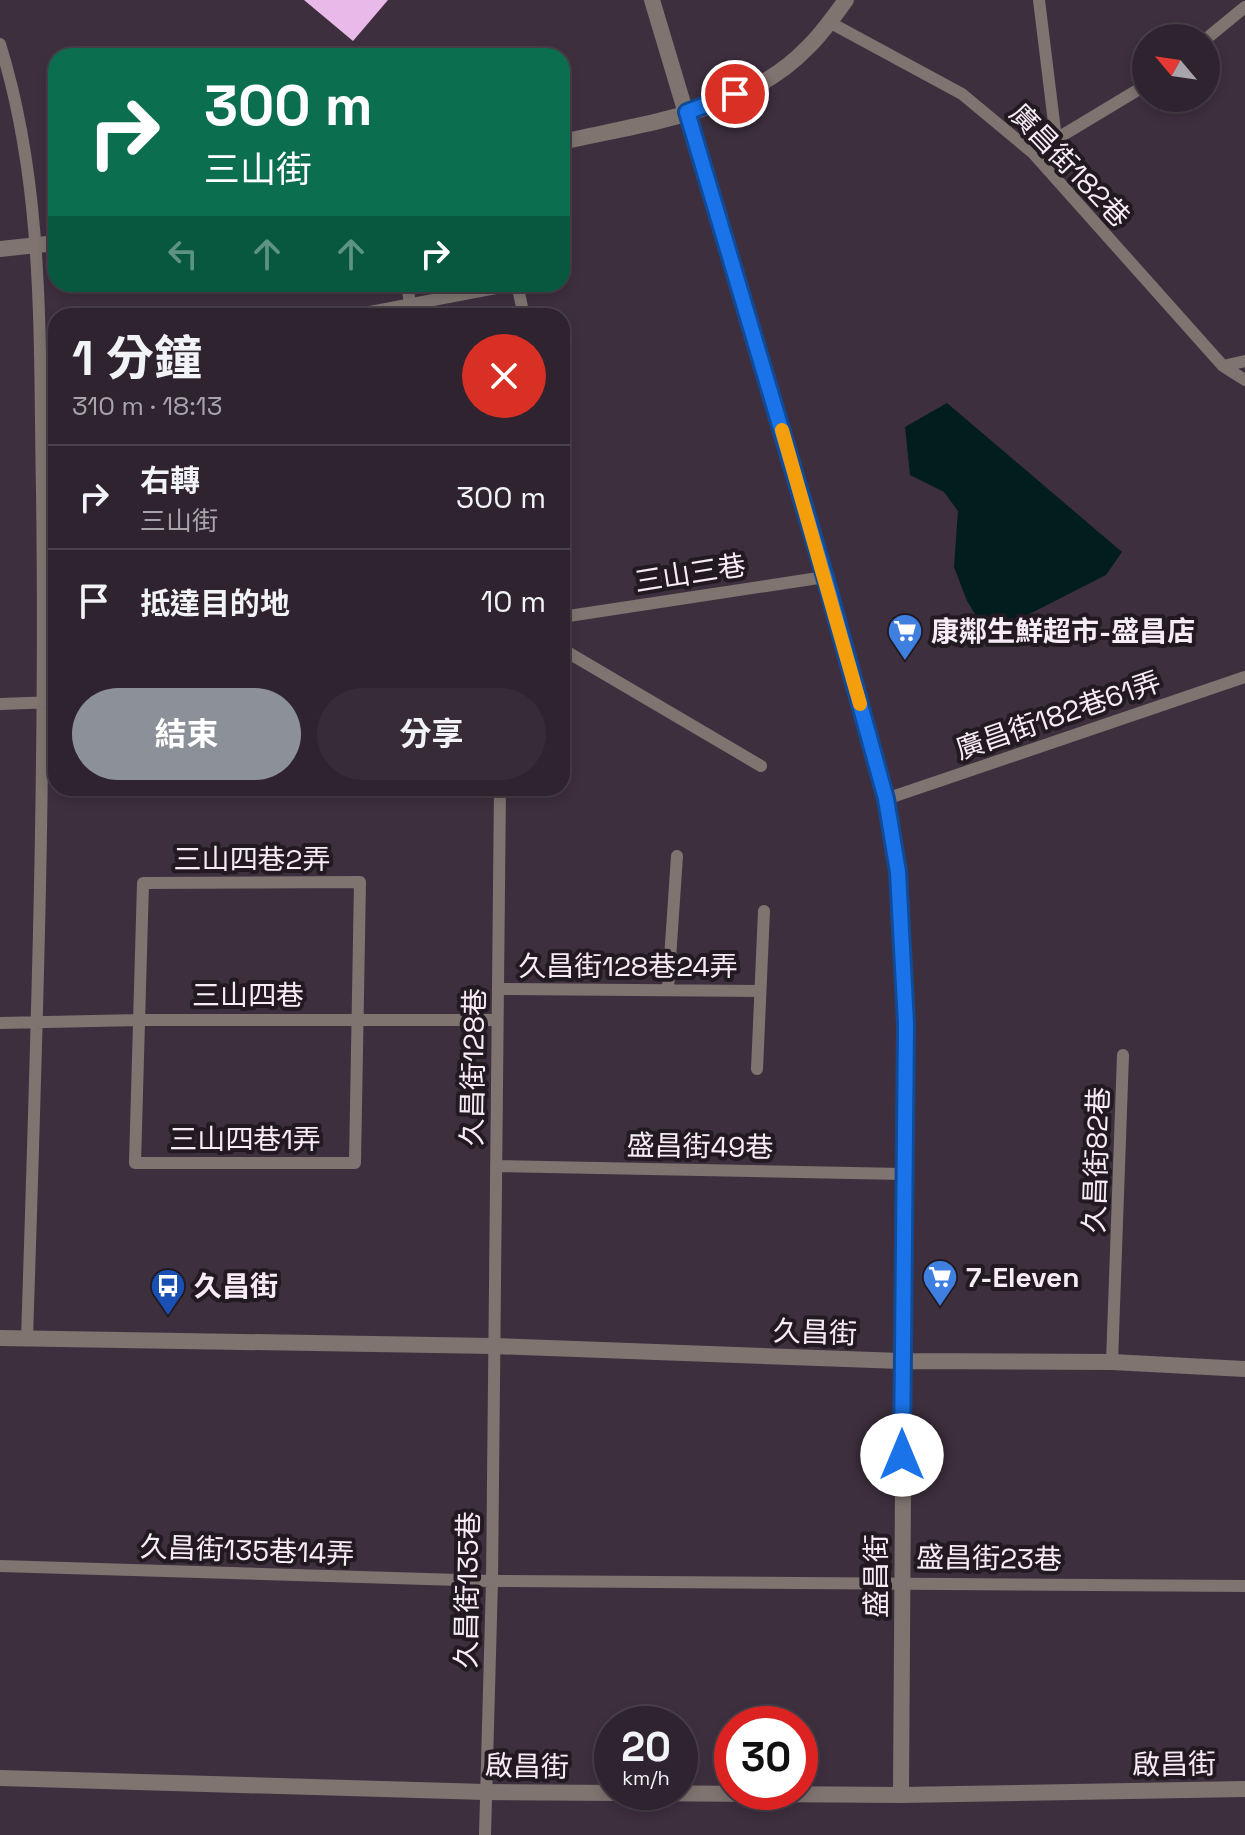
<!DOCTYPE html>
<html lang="zh-TW">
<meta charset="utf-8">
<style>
body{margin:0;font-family:"Space Grotesk","Noto Sans TC",sans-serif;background:#362b36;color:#f1f3f6;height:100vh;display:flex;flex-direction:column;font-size:30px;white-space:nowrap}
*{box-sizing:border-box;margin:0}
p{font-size:26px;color:#a7a4aa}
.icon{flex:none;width:44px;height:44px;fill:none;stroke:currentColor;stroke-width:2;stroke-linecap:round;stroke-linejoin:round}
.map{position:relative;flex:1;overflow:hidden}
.drawer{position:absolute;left:48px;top:308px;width:522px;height:488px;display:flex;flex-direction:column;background:#2e232e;border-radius:24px;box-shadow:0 4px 12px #0003,0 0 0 2px #49404a}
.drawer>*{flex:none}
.banner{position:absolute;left:48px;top:48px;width:522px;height:244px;border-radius:24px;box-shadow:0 4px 12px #0003,0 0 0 2px #49404a;background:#0b6e4f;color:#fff;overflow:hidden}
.needle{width:52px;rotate:299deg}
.controls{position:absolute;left:1132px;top:24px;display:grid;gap:16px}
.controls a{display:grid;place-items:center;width:88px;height:88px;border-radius:50%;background:#2e232e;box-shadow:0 4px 12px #0003,0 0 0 2px #49404a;font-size:40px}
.speed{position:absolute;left:594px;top:1706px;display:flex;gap:16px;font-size:40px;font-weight:700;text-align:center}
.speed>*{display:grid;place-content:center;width:104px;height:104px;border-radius:50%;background:#2e232e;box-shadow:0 4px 12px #0003,0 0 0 2px #49404a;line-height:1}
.speed small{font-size:20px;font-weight:400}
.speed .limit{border:12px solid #d22;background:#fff;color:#111}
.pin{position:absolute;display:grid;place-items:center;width:68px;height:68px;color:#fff;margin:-34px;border:4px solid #fff;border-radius:50%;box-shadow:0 2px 8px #0007}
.me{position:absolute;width:88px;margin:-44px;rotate:0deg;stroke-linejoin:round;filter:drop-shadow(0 0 6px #0008)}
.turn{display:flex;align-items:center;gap:28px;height:168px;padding:0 24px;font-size:36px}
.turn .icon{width:104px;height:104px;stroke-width:2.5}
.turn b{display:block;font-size:56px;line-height:68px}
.lanes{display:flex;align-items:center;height:76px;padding:0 24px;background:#0003;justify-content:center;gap:40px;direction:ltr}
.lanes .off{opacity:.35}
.round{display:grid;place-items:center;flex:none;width:84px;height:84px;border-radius:42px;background:#362b36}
.overview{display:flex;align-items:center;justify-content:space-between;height:136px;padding:0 24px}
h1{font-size:48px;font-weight:700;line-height:60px}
.button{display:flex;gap:16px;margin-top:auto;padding:16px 24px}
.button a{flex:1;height:92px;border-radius:48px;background:#8c9099;color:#fff;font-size:32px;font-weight:700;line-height:92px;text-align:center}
.button a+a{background:#362b36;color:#f1f3f6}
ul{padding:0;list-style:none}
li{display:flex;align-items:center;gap:24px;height:104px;padding:0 24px;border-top:2px solid #49404a}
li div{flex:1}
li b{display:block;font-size:30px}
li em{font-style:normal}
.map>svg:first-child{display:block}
</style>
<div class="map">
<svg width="1245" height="1835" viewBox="0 0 1245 1835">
<rect width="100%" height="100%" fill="#3e2f3e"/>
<path fill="#021d1e" d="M947,403L1122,552L1106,575L988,635L967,601L954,567L958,511L944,492L910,475L905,427Z"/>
<path fill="#e8b9e9" d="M304,0H388L353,41Z"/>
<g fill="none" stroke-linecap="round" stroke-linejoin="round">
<path stroke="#7f7470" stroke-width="12" d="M1039,0L1056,139
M829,22L962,94L1033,153L1223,366L1245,380
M1206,39L1245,7
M0,44C45,188 39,342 42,491C46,774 36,1056 27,1339
M1033,153L1146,85
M407,284L412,316
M349,316L517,284L524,316
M1223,366L1245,361
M562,617L825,577
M562,649L761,766
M0,704L56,702
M886,799L1245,677
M360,882L355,1163H135L143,883Z
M668,988L677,856
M498,989L759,991
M0,1023L139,1020H497
M757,1069L764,911
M496,1166L903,1174
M1112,1362L1123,1055
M0,1566L492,1581L1245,1586
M485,1835L492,1581L500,788"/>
<path stroke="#7f7470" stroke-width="16" d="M652,0L825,577L886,799L898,872L906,1024L901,1795
M562,142C644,123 746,112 807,48C822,34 834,16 846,0
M0,249L56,243
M0,1338L493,1346L901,1361L1112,1362L1245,1369
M0,1778L486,1792L901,1795L1245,1789"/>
</g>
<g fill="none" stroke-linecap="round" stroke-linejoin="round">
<defs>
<path id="route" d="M735,94L687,112L825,577L886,799L898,872L906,1024L902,1455"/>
</defs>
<use href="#route" stroke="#114b97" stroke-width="20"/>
<use href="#route" stroke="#1a73e8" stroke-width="14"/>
<path stroke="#f59e0b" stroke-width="14" d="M782,430L860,704"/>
</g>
<defs>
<symbol id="supermarket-pin" viewBox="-11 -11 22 30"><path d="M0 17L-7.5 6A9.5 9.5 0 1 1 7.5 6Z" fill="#3f7fe0" stroke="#211a21"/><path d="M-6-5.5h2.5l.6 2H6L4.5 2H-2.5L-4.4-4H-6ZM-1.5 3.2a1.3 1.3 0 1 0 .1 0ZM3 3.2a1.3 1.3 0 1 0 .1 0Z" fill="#fff"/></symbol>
<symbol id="bus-pin" viewBox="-11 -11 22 30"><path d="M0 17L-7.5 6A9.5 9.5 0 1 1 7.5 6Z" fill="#1a4fb4" stroke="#211a21"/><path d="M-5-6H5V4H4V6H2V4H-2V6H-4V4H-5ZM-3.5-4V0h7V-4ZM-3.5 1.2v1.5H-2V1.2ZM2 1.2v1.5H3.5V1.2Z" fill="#fff"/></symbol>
</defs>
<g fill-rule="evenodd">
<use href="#supermarket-pin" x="885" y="611" width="40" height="54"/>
<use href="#supermarket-pin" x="920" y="1257" width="40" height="54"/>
<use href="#bus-pin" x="148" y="1266" width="40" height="54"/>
</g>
<g text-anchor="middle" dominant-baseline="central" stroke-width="8" stroke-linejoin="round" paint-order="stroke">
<g font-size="28" fill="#f5ecf5" stroke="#211a21">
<text transform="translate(1070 165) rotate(46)">廣昌街182巷</text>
<text transform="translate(690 573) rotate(-9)">三山三巷</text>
<text transform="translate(1058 715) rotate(-19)">廣昌街182巷61弄</text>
<text x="252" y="859">三山四巷2弄</text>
<text x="628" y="966">久昌街128巷24弄</text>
<text x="248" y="995">三山四巷</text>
<text transform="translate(473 1067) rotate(-89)">久昌街128巷</text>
<text x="245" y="1139">三山四巷1弄</text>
<text transform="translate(700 1146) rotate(1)">盛昌街49巷</text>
<text transform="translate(1096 1160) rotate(-88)">久昌街82巷</text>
<text transform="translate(815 1332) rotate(2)">久昌街</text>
<text transform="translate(247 1550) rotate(2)">久昌街135巷14弄</text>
<text transform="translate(989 1558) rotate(1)">盛昌街23巷</text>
<text transform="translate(876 1576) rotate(-90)">盛昌街</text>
<text transform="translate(467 1590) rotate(-89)">久昌街135巷</text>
<text transform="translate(1174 1764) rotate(-1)">啟昌街</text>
<text transform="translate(527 1766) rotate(1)">啟昌街</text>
</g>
<g font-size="28" font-weight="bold" fill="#f5ecf5" stroke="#211a21" text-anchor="start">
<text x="931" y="631">康鄰生鮮超市-盛昌店</text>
<text x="966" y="1277">7-Eleven</text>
<text x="194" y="1286">久昌街</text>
</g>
</g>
</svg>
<div class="controls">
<a><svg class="needle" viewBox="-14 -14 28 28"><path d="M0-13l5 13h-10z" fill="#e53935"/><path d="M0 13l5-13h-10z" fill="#a7a4aa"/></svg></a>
</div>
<div class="speed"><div>20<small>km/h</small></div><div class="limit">30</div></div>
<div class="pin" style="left:735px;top:94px;background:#d93025"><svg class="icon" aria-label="arrive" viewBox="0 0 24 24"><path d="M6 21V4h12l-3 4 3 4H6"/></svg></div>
<svg class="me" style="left:902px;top:1455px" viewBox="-20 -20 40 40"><circle r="19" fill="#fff"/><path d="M0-13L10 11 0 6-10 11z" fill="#1a73e8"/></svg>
<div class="banner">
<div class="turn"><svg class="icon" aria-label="right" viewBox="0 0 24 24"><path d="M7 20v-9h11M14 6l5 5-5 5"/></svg><div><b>300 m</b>三山街</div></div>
<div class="lanes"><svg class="icon off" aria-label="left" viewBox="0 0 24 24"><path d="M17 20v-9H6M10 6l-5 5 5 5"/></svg><svg class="icon off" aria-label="ahead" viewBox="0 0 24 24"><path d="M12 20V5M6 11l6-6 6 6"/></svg><svg class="icon off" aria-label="ahead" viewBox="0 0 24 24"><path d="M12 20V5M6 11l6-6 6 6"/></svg><svg class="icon" aria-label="right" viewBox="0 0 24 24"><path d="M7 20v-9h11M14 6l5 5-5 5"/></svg></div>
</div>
<section class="drawer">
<div class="overview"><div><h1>1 分鐘</h1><p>310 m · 18:13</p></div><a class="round" style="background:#d93025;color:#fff"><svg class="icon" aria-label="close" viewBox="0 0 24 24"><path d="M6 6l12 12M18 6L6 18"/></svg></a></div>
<ul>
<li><svg class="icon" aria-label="right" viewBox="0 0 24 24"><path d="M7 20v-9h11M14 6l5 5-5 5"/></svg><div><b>右轉</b><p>三山街</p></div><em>300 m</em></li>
<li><svg class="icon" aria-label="arrive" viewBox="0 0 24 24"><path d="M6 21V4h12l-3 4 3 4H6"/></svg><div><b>抵達目的地</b></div><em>10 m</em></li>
</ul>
<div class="button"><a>結束</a><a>分享</a></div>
</section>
</div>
